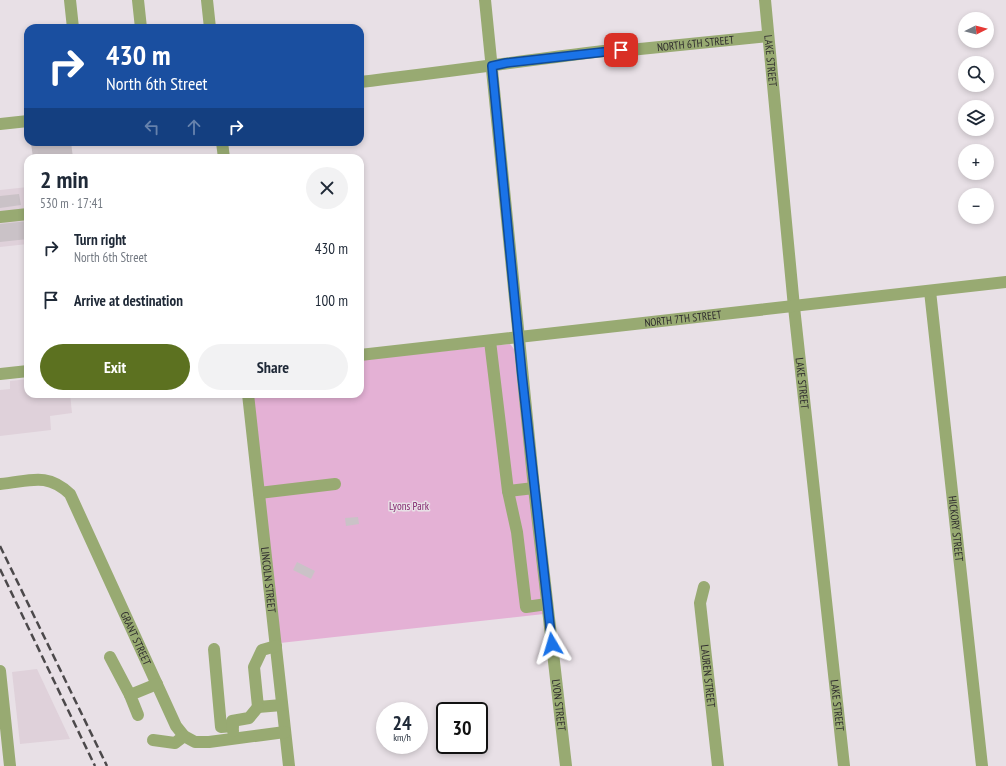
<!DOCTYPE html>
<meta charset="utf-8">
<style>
body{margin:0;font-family:"PT Sans Narrow",sans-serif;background:#f2f2f3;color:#1f2937;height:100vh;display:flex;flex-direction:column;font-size:15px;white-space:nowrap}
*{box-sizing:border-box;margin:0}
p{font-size:13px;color:#747a83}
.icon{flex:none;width:22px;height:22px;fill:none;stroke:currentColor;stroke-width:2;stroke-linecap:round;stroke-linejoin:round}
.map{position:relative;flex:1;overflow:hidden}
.details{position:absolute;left:24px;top:154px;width:340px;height:244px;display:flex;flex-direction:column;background:#fff;border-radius:12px;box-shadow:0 2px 6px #0003}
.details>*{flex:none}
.guide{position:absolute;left:24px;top:24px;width:340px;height:122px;border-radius:12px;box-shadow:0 2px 6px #0003;background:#1a4fa0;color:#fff;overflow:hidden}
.needle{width:26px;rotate:84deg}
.tools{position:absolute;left:958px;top:12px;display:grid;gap:8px}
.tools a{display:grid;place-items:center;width:36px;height:36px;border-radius:50%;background:#fff;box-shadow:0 2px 6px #0003;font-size:20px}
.speed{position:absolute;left:376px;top:702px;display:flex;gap:8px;font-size:20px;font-weight:700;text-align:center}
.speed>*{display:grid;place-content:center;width:52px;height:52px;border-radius:50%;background:#fff;box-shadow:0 2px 6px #0003;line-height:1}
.speed small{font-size:10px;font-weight:400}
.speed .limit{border:2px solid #111;border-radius:6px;background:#fff;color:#111}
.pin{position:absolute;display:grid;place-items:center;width:34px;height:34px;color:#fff;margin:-17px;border-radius:8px;box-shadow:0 2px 6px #0006}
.me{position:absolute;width:44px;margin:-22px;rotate:353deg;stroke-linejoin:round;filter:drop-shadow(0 0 3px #0008)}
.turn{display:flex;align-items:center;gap:14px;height:84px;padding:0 16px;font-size:18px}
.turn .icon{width:52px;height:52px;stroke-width:2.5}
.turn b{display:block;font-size:28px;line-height:34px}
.lanes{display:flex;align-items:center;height:38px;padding:0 16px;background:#0003;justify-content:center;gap:20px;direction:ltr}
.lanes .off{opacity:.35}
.round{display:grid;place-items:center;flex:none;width:42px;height:42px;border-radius:21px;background:#f2f2f3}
.head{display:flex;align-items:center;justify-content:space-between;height:68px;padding:0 16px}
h1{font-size:24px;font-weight:600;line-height:30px}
.button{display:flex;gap:8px;margin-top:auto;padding:8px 16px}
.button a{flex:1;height:46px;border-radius:24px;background:#5c7120;color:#fff;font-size:16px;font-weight:600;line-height:46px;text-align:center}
.button a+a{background:#f2f2f3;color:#1f2937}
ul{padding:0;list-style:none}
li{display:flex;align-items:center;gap:12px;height:52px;padding:0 16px}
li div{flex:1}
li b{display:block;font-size:15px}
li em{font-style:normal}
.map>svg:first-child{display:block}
</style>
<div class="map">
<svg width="1006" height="766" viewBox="0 0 1006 766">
<rect width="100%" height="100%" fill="#e8e0e6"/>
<path fill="#dfd1da" d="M28,187V244L0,247V190Z
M28,379V394H70L72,413L50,416L51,430L0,436V390L10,389V381Z
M37,669L70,739L20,744L12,672Z"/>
<path fill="#e4b1d5" d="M510,344L514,349L544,614L280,643L253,394H360V360Z"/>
<path fill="#cac2c7" d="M36,142H71L73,158H33L31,143Z
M28,193V204L25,205L24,194Z
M19,194L21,205L0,208V196Z
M28,221V239L0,242V224Z
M358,517L359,524L346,526L345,518Z
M297,562L315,571L311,579L293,570Z"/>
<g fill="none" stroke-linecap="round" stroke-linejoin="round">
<g stroke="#98aa72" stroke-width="12">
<path d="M70,0L73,28"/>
<path d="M138,0L141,28"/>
<path d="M207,0L210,28"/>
<path id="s1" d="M485,0L534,488L566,766"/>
<path id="s2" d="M765,0L794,307L844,766"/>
<path id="s3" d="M360,82C447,72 534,59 621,49L630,50L768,36"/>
<path d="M0,124L28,121"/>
<path d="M222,142L224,158"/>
<path d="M0,217L28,214"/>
<path id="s4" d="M930,291L982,766"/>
<path d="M490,341L508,491L517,532L526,607L547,604"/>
<path id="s5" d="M360,355L1006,282"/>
<path d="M0,374L28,371"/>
<path id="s6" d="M248,394L289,766"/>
<path id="s7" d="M0,484C28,482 46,471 70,494L176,726L184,736L195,742H209L285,732"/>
<path d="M508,491L534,488"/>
<path d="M259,493L335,484"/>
<path id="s8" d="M704,587L700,603L718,766"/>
<path d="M276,646L262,650L254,667L258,707L282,705"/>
<path d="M214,649L221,727L233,726"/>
<path d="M110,657L130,695"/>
<path d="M0,671L10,766"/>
<path d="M138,715L130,695L157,684"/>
<path d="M233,731L232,721L249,718L258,707"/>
<path d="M153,740L175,743L184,736"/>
</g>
<path stroke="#4c494b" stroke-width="2.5" stroke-dasharray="8 4" stroke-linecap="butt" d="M0,546L107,766
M0,569L95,766"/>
</g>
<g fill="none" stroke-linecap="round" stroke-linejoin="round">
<defs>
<path id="route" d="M552,644L522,375L492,66L506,63L621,50"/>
</defs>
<use href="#route" stroke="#114b97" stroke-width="10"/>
<use href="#route" stroke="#1a73e8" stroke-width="7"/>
</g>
<g text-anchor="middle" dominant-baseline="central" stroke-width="3" stroke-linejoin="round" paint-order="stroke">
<g font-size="11" fill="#2e2b2d" stroke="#e8e0e6">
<text stroke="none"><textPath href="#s3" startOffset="338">NORTH 6TH STREET</textPath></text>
<text stroke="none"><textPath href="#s2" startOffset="61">LAKE STREET</textPath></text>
<text stroke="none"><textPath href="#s5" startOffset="325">NORTH 7TH STREET</textPath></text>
<text stroke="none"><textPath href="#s2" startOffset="385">LAKE STREET</textPath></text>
<text stroke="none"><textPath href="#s4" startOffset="239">HICKORY STREET</textPath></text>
<text stroke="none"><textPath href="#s6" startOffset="187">LINCOLN STREET</textPath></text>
<text stroke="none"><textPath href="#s7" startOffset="233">GRANT STREET</textPath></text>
<text stroke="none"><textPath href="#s8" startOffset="90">LAUREN STREET</textPath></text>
<text stroke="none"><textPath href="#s1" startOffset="709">LYON STREET</textPath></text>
<text stroke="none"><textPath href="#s2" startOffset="709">LAKE STREET</textPath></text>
</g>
<g font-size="11" fill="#832970" stroke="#e8e0e6">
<text x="409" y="506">Lyons Park</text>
</g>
</g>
</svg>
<div class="tools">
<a><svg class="needle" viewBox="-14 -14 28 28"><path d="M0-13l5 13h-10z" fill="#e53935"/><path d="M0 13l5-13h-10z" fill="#747a83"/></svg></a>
<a><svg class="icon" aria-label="search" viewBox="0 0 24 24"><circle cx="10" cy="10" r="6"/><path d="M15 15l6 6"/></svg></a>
<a><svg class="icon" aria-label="layers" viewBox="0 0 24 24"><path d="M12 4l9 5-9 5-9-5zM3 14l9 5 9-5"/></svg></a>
<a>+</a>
<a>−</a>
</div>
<div class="speed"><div>24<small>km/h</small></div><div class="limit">30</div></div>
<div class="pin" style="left:621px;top:50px;background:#d93025"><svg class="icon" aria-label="arrive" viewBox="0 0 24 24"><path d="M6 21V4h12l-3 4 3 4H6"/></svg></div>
<svg class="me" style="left:552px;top:644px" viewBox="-20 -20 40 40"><path d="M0-17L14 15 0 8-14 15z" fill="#1a73e8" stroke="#fff" stroke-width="4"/></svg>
<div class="guide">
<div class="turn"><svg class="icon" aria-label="right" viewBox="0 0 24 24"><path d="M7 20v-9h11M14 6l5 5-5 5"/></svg><div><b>430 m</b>North 6th Street</div></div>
<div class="lanes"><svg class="icon off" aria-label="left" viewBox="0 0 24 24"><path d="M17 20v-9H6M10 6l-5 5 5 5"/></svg><svg class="icon off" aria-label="ahead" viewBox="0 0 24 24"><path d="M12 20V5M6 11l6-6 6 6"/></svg><svg class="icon" aria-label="right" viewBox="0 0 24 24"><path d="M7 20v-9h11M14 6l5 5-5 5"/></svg></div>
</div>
<section class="details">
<div class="head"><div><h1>2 min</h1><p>530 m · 17:41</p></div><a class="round"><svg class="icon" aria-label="close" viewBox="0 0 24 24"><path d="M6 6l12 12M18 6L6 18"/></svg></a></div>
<ul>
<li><svg class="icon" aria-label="right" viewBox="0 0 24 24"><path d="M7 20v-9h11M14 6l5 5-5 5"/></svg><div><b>Turn right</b><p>North 6th Street</p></div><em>430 m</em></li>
<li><svg class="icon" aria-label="arrive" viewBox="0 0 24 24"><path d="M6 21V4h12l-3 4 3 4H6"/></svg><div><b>Arrive at destination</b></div><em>100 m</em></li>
</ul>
<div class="button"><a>Exit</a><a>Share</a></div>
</section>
</div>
